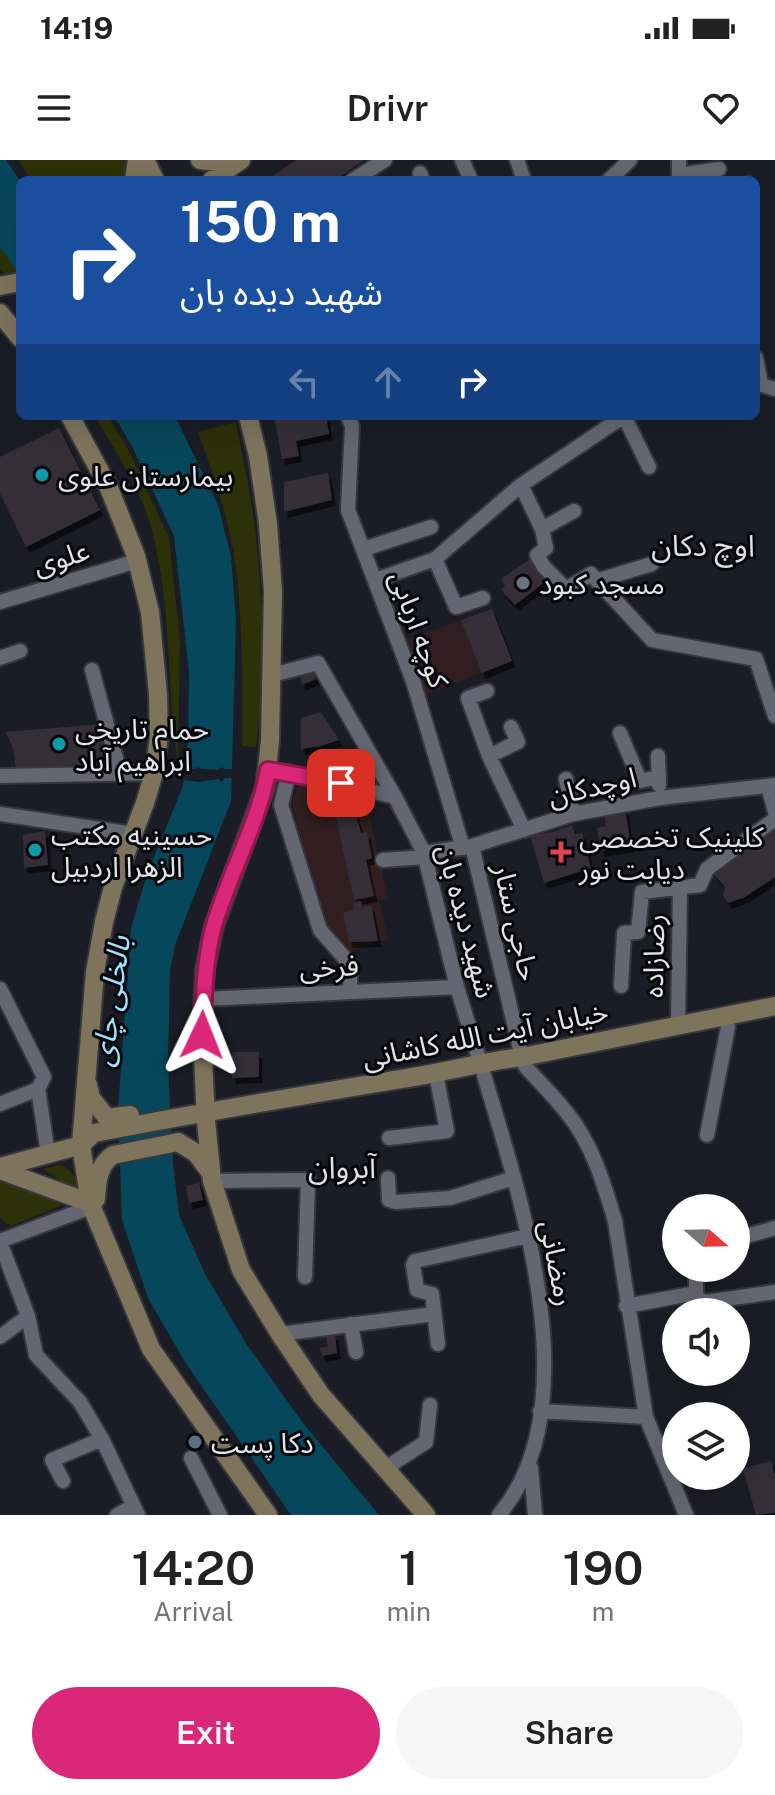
<!DOCTYPE html>
<meta charset="utf-8">
<style>
body{margin:0;font-family:"Public Sans","Noto Sans Arabic",sans-serif;background:#f6f6f6;color:#222;height:100vh;display:flex;flex-direction:column;font-size:30px;white-space:nowrap}
*{box-sizing:border-box;margin:0}
p{font-size:26px;color:#767676}
.icon{flex:none;width:44px;height:44px;fill:none;stroke:currentColor;stroke-width:2;stroke-linecap:round;stroke-linejoin:round}
.map{position:relative;height:1355px;overflow:hidden}
.side{display:flex;flex-direction:column;background:#fff;flex:1}
.side>*{flex:none}
.hud{position:absolute;left:16px;top:16px;width:744px;height:244px;border-radius:12px;box-shadow:0 8px 32px #0002;background:#1a4fa0;color:#fff;overflow:hidden}
.needle{width:52px;rotate:110deg}
.tools{position:absolute;left:662px;top:1034px;display:grid;gap:16px}
.tools a{display:grid;place-items:center;width:88px;height:88px;border-radius:50%;background:#fff;box-shadow:0 8px 32px #0002;font-size:40px}
.pin{position:absolute;display:grid;place-items:center;width:68px;height:68px;color:#fff;margin:-34px;border-radius:16px;box-shadow:0 4px 12px #0006}
.me{position:absolute;width:88px;margin:-44px;rotate:2deg;stroke-linejoin:round;filter:drop-shadow(0 0 6px #0008)}
.turn{display:flex;align-items:center;gap:28px;height:168px;padding:0 32px;font-size:36px}
.turn .icon{width:104px;height:104px;stroke-width:2.5}
.turn b{display:block;font-size:56px;line-height:68px}
.lanes{display:flex;align-items:center;height:76px;padding:0 32px;background:#0003;justify-content:center;gap:40px;direction:ltr}
.lanes .off{opacity:.35}
.eta{display:flex;justify-content:space-evenly;align-items:center;height:136px;text-align:center}
.eta b{font-size:48px;font-weight:600;line-height:56px}
.button{display:flex;gap:16px;margin-top:auto;padding:16px 32px}
.button a{flex:1;height:92px;border-radius:48px;background:#db2777;color:#fff;font-size:32px;font-weight:600;line-height:92px;text-align:center}
.button a+a{background:#f6f6f6;color:#222}
.status{display:flex;justify-content:space-between;align-items:center;height:56px;padding:0 40px;background:#fff;direction:ltr}
.status svg{height:22px;fill:currentColor}
header{display:flex;justify-content:space-between;align-items:center;height:104px;padding:0 32px;background:#fff;font-size:36px;font-weight:600}
.map>svg:first-child{display:block}
</style>
<div class="status"><b>14:19</b><svg viewBox="0 0 49 12"><path d="M0 12V9h3v3zM5 12V6h3v6zM10 12V3h3v9zM15 12V0h3v12zM26 1h20v11H26zM47 4h2v5h-2z"/></svg></div>
<header><svg class="icon" aria-label="menu" viewBox="0 0 24 24"><path d="M4 6h16M4 12h16M4 18h16"/></svg>Drivr<svg class="icon" aria-label="heart" viewBox="0 0 24 24"><path d="M12 20l-8-8c-3-5 5-10 8-4 3-6 11-1 8 4z"/></svg></header>
<div class="map">
<svg width="775" height="1355" viewBox="0 0 775 1355">
<defs>
<filter id="shadow"><feDropShadow dx="3.5" dy="6" stdDeviation="0" flood-color="#0009"/></filter>
</defs>
<rect width="100%" height="100%" fill="#1a1d25"/>
<path fill="#311e20" d="M492,449L512,501L427,534L406,480Z
M300,619L365,636L388,738L379,741L388,778L349,792L323,767L292,641Z"/>
<path fill="#2d3107" d="M18,0H131L134,11L121,20H31Z
M0,85L20,109L15,125L0,109Z
M95,256H108L130,293L169,378L180,479L178,603C166,526 172,447 152,371C142,331 116,292 95,256Z
M236,262C241,291 248,319 252,347C263,417 266,517 256,587L242,586C242,527 243,467 236,408C230,361 214,316 198,272Z
M58,1005C74,1009 76,1018 80,1033L43,1009Z
M0,1019H2L62,1045L11,1066L0,1058Z"/>
<path fill="#07475b" d="M0,0H6L20,21V115L0,87Z
M114,256H175L218,345L231,397L236,461L231,641L175,785L170,811L168,907L173,1003L179,1055L205,1114L247,1185L303,1263L379,1355H291L185,1202L148,1138L122,1060L118,950L131,768L147,714L183,626L188,580L189,512L174,376L133,288Z"/>
<path fill="#1a1d25" d="M197,607L201,609L218,610L222,607L224,609H238V618H225L222,622L218,619L199,622L182,620L180,622L181,609H195Z"/>
<path fill="#342f38" filter="url(#shadow)" d="M296,0H364L336,20H267Z
M751,14L753,20H738V17Z
M274,256H326L329,274L296,281L299,296L282,299Z
M59,268L100,350L26,387L0,333V297Z
M328,313L332,340L284,352V322Z
M532,398L546,421L515,445L501,430L505,425L501,419Z
M492,449L512,501L482,513L461,460Z
M312,507L316,519L302,525L299,511Z
M321,552L339,580L321,586L301,589V558Z
M102,564L110,597L106,604L16,608L13,588L6,572Z
M351,637L361,673L367,672L372,698L366,700L374,736L354,740L332,639Z
M625,649L631,686L601,691L597,668L606,666L604,653Z
M572,665L575,674L582,673L591,708L544,723L530,675L553,672Z
M771,667L775,671V717L745,737L728,743L723,736L725,727L713,713Z
M45,671L48,705L24,708L23,675Z
M361,741L362,748L371,745L378,781L349,782L343,753L354,750L353,743Z
M232,892H259V917L232,918Z
M199,1023L203,1040L189,1043L186,1026Z
M335,1174L337,1193L323,1196L319,1188L328,1186L326,1175Z
M771,1301L775,1316V1353L756,1355L743,1309Z"/>
<g fill="none" stroke-linecap="round" stroke-linejoin="round">
<defs>
<path id="minor" d="M462,0L471,20
M517,0L524,20
M679,0V15L719,9
M420,13L423,20
M353,20L385,0
M609,20L630,0
M756,198L761,224
M756,223L775,229
M348,256L352,266L348,350L413,521L463,688
M521,325L542,369L546,388L537,395L544,407L566,429L591,414L652,480L756,499L775,556
M542,369L574,351
M364,389L431,367
M435,399L521,325L624,256L649,307
M375,420L435,399L456,447L483,438
M599,420L652,404
M0,442L137,401
M0,498L20,491
M92,510L120,613
M272,515L318,503L395,637
M487,531L468,538L489,596L524,670
M620,573L640,621L659,617
M489,596L518,582L511,567
M658,596L659,625
M268,610L319,618L395,637L424,693L457,827L480,902
M289,612L281,645L320,770L350,804V831
M0,616L154,613
M566,619L573,654
M768,626L775,652
M0,654L133,674
M472,686L522,897
M424,693L472,686L573,654L660,638L775,625
M383,700L425,697
M621,826L624,773L638,772L642,732L700,725L707,709L775,659
M0,829L44,917L38,929L48,994
M204,839L457,827
M678,865L680,728
M525,906C539,922 554,936 567,953C592,983 604,1024 615,1061L646,1257L686,1355
M484,915C520,1037 591,1245 499,1355
M0,944L38,929
M707,975L728,867
M389,978L447,971L436,914
M388,1018L389,1040L396,1042L450,1038L514,1018
M212,1021L308,1020L305,1117
M736,1079L775,1068
M0,1081L91,1047
M0,1082L28,1156L36,1195L80,1242L102,1279L138,1355
M696,1133L698,1139L705,1142L775,1132
M696,1133V1108
M626,1146L696,1133
M351,1164L356,1192
M280,1174L434,1154
M0,1177L28,1156
M438,1184L432,1134L417,1130L413,1105L415,1101L528,1076
M540,1251L646,1257
M191,1298L220,1355
M531,1308L535,1355
M384,1309L426,1282L430,1245
M63,1321L52,1300L102,1279
M117,1355L133,1346"/>
<path id="secondary" d="M145,0L155,20
M200,0L218,2L230,0
M134,20L137,0
M212,20L241,0
M0,126L20,122
M0,153L20,178
M70,256L109,328L136,396L150,452L158,534L159,576L154,613L145,643L113,727L104,762L95,812L81,985L90,1043L151,1189L268,1355
M248,256L258,296L268,364L273,431L270,581L265,628L214,766L205,809L202,875L206,961L212,1021L241,1110L280,1174L321,1235L426,1355
M88,925L91,938L107,958L130,955
M0,1007L81,985L94,973C196,953 299,936 401,919C442,913 481,902 522,897L775,846
M0,1010L90,1043
M96,1039C97,1022 98,1005 113,995L178,982L196,993L211,1013"/>
</defs>
<use href="#minor" stroke="#36383e" stroke-width="18"/>
<use href="#secondary" stroke="#36383e" stroke-width="22"/>
<use href="#minor" stroke="#646771" stroke-width="14"/>
<use href="#secondary" stroke="#7e745c" stroke-width="18"/>
</g>
<g fill="none" stroke-linecap="round" stroke-linejoin="round">
<defs>
<path id="route" d="M202,875C204,838 204,805 213,769C228,715 258,666 268,610L341,623"/>
</defs>
<use href="#route" stroke="#8e194d" stroke-width="20"/>
<use href="#route" stroke="#db2777" stroke-width="14"/>
</g>
<g fill="#0f9aa8" stroke="#06070b" stroke-width="3">
<circle cx="42" cy="315" r="8"/>
<circle cx="59" cy="584" r="8"/>
<circle cx="35" cy="690" r="8"/>
</g>
<circle fill="#6b7280" stroke="#06070b" stroke-width="3" cx="523" cy="423" r="8"/>
<path fill="#e0444e" stroke="#06070b" stroke-width="3" d="M557 680h8v8h8v8h-8v8h-8v-8h-8v-8h8z"/>
<circle fill="#5c6f8a" stroke="#06070b" stroke-width="3" cx="195" cy="1282" r="8"/>
<g text-anchor="middle" dominant-baseline="central" stroke-width="6" stroke-linejoin="round" paint-order="stroke">
<g font-size="28" fill="#e2e4e9" stroke="#06070b" text-anchor="start">
<text x="58" y="315">بیمارستان علوی</text>
<text x="539" y="423">مسجد کبود</text>
<text x="75" y="568">حمام تاریخی<tspan x="75" dy="32">ابراهیم آباد</tspan></text>
<text x="51" y="674">حسینیه مکتب<tspan x="51" dy="32">الزهرا اردبیل</tspan></text>
<text x="579" y="676">کلینیک تخصصی<tspan x="579" dy="32">دیابت نور</tspan></text>
<text x="211" y="1282">دکا پست</text>
</g>
<g font-size="28" fill="#e2e4e9" stroke="#06070b">
<text transform="translate(61 397) rotate(-17)">علوی</text>
<text transform="translate(420 469) rotate(70)">کوچه اربابی</text>
<text transform="translate(592 626) rotate(-13)">اوچدکان</text>
<text transform="translate(467 761) rotate(75)">شهید دیده بان</text>
<text transform="translate(517 762) rotate(77)">حاجی ستار</text>
<text transform="translate(653 796) rotate(-89)">رضازاده</text>
<text transform="translate(329 806) rotate(-3)">فرخی</text>
<text transform="translate(485 874) rotate(-11)">خیابان آیت الله کاشانی</text>
<text transform="translate(558 1103) rotate(79)">رمضانی</text>
</g>
<g font-size="30" fill="#dde1ed" stroke="#06070b">
<text x="703" y="385">اوچ دکان</text>
<text x="342" y="1007">آبروان</text>
</g>
<g font-size="30" font-style="italic" fill="#9fe4ff" stroke="#06070b">
<text transform="translate(110 841) rotate(-82)">بالخلی چای</text>
</g>
</g>
</svg>
<div class="tools">
<a><svg class="needle" viewBox="-14 -14 28 28"><path d="M0-13l5 13h-10z" fill="#e53935"/><path d="M0 13l5-13h-10z" fill="#767676"/></svg></a>
<a><svg class="icon" aria-label="sound" viewBox="0 0 24 24"><path d="M4 9h4l5-4v14l-5-4H4zM17 9q2 3 0 6"/></svg></a>
<a><svg class="icon" aria-label="layers" viewBox="0 0 24 24"><path d="M12 4l9 5-9 5-9-5zM3 14l9 5 9-5"/></svg></a>
</div>
<div class="pin" style="left:341px;top:623px;background:#d93025"><svg class="icon" aria-label="arrive" viewBox="0 0 24 24"><path d="M6 21V4h12l-3 4 3 4H6"/></svg></div>
<svg class="me" style="left:202px;top:875px" viewBox="-20 -20 40 40"><path d="M0-17L14 15 0 8-14 15z" fill="#db2777" stroke="#fff" stroke-width="4"/></svg>
<div class="hud">
<div class="turn"><svg class="icon" aria-label="right" viewBox="0 0 24 24"><path d="M7 20v-9h11M14 6l5 5-5 5"/></svg><div><b>150 m</b>شهید دیده بان</div></div>
<div class="lanes"><svg class="icon off" aria-label="left" viewBox="0 0 24 24"><path d="M17 20v-9H6M10 6l-5 5 5 5"/></svg><svg class="icon off" aria-label="ahead" viewBox="0 0 24 24"><path d="M12 20V5M6 11l6-6 6 6"/></svg><svg class="icon" aria-label="right" viewBox="0 0 24 24"><path d="M7 20v-9h11M14 6l5 5-5 5"/></svg></div>
</div>
</div>
<section class="side">
<div class="eta">
<div><b>14:20</b><p>Arrival</p></div>
<div><b>1</b><p>min</p></div>
<div><b>190</b><p>m</p></div>
</div>
<div class="button"><a>Exit</a><a>Share</a></div>
</section>
